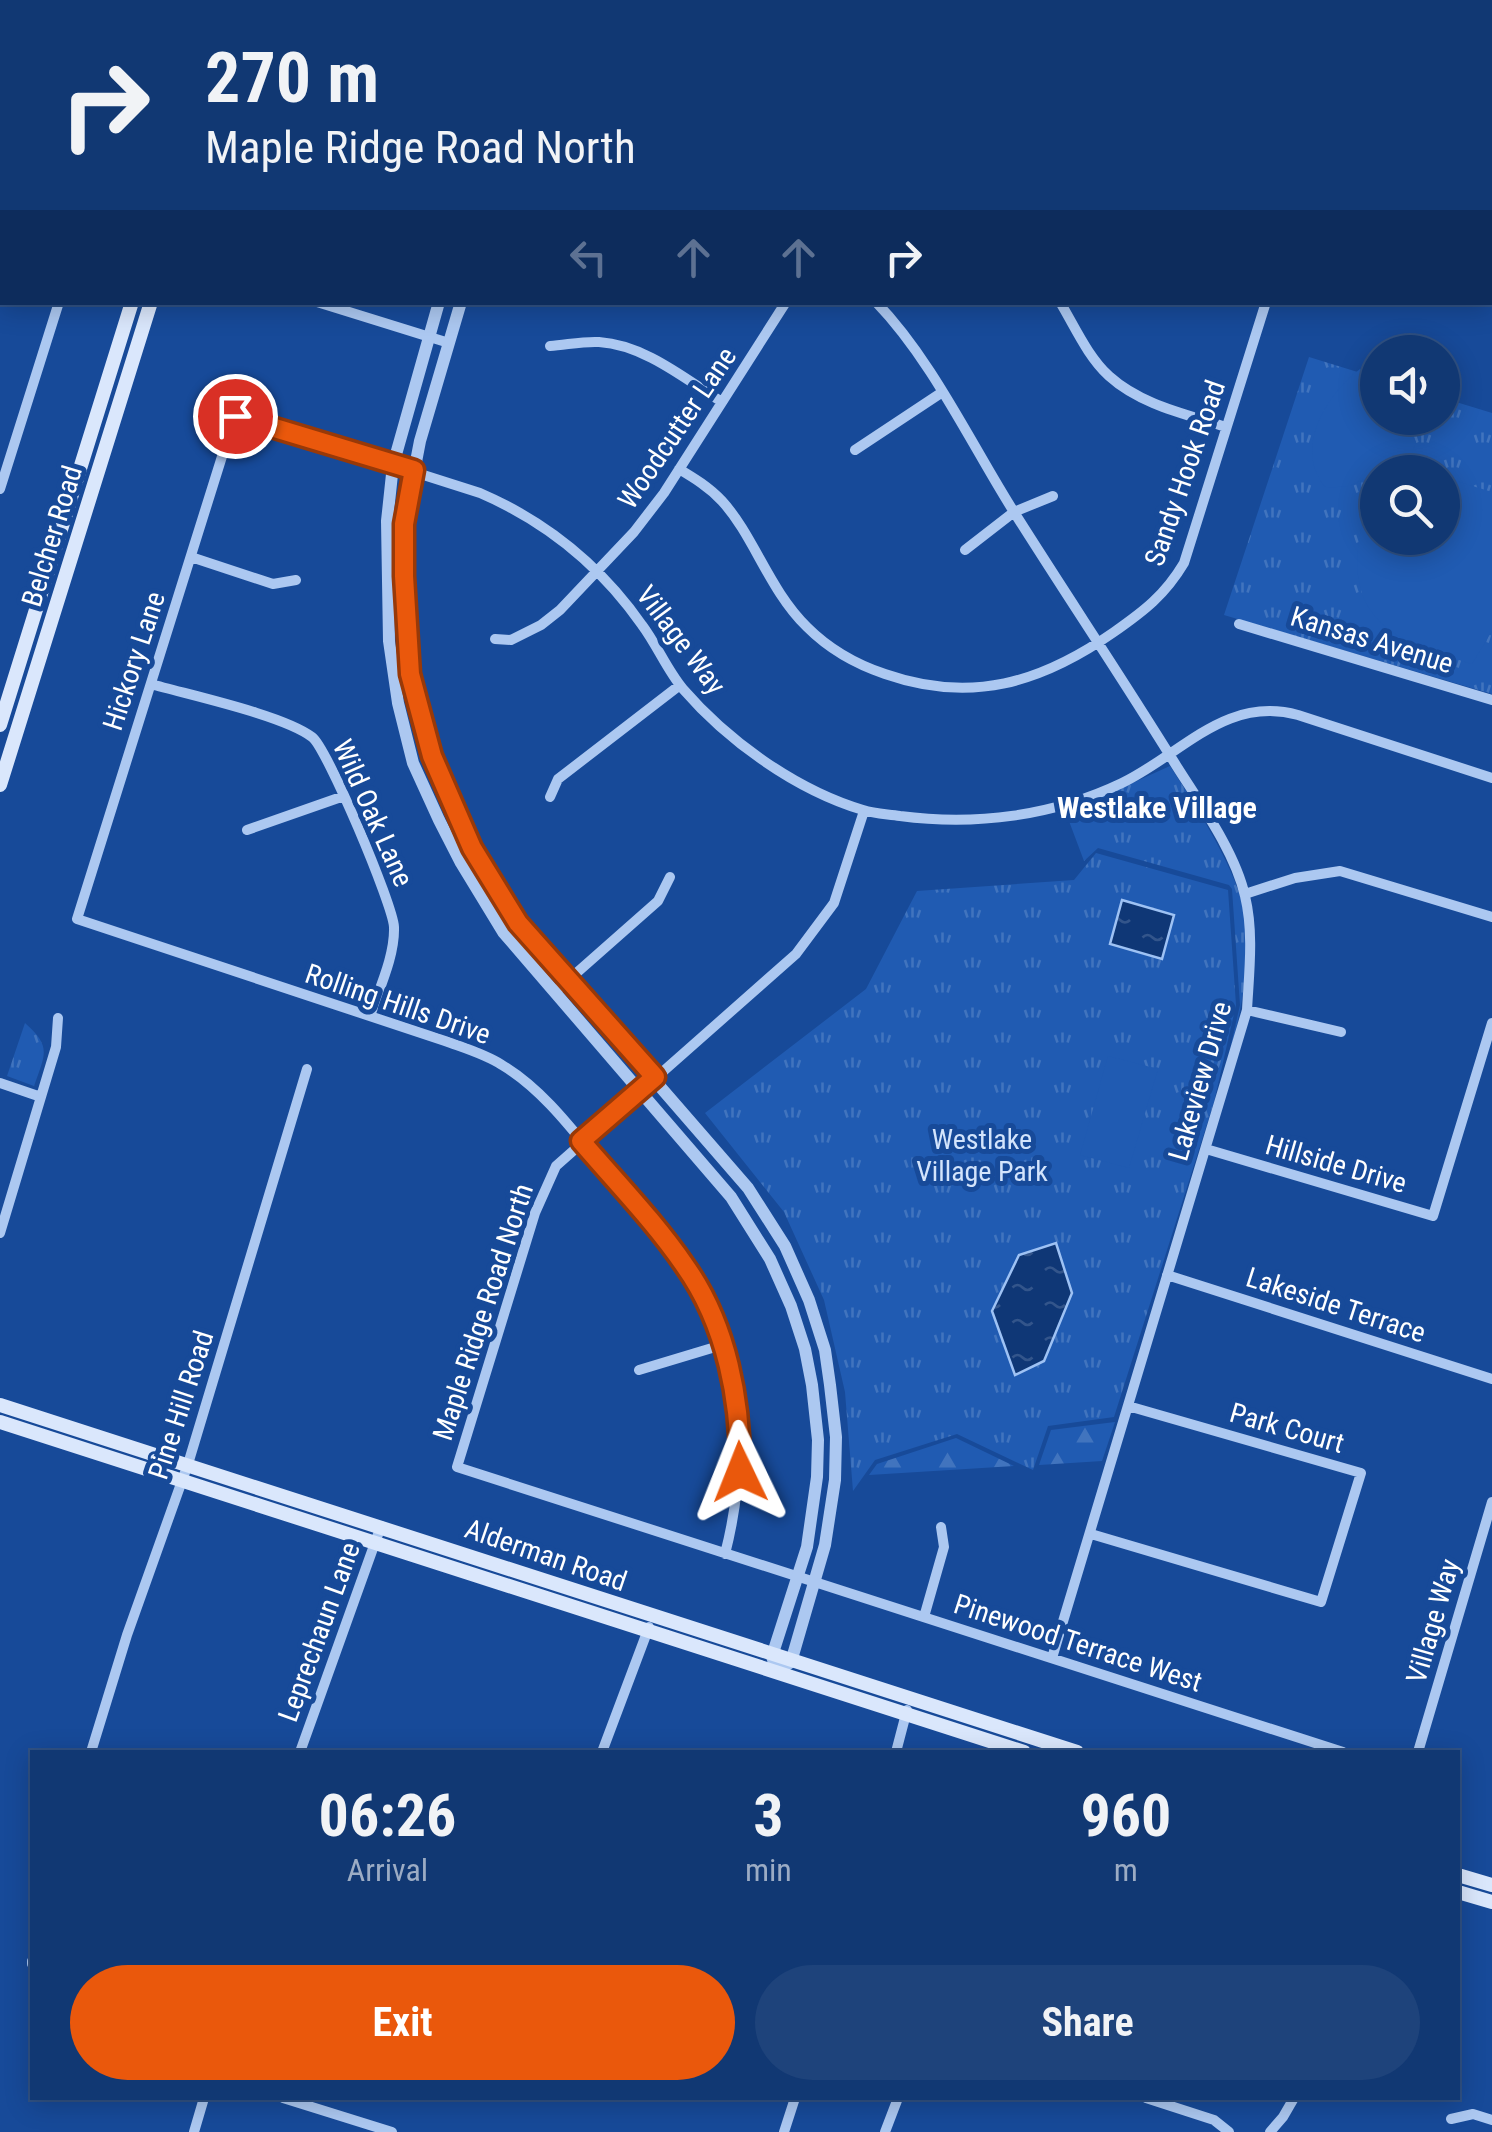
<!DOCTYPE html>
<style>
body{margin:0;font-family:"Roboto Condensed",sans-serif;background:#1e437b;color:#f1f3f6;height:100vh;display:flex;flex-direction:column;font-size:38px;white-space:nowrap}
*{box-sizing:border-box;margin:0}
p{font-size:32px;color:#9cacc4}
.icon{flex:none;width:55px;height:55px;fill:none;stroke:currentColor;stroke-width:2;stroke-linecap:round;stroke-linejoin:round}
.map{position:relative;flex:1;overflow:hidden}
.panel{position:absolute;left:30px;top:1750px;width:1430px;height:350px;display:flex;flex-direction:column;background:#113873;border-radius:0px;box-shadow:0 5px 25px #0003,0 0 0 2px #305285}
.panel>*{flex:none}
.hud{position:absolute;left:0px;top:0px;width:1492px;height:305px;box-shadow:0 5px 25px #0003,0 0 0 2px #305285;background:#113873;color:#f1f3f6;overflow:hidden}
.fabs{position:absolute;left:1360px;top:335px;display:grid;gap:20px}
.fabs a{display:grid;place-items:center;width:100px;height:100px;border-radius:50%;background:#113873;box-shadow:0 5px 25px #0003,0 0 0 2px #305285;font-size:50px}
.pin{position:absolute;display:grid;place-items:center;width:85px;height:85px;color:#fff;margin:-42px;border:5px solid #fff;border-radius:50%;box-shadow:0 2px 10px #0007}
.me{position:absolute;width:110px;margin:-55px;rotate:358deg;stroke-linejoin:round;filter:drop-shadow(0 0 8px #0008)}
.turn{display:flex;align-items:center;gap:35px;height:210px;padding:0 40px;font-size:45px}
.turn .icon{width:130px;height:130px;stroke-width:2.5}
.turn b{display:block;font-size:70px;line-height:85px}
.lanes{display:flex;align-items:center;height:95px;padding:0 40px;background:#0003;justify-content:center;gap:50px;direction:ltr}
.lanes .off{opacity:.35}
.eta{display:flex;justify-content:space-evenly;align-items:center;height:170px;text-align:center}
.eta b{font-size:60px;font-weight:700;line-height:70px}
.cta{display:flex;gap:20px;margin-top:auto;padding:20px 40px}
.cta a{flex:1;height:115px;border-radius:60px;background:#ea580c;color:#fff;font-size:40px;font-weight:700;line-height:115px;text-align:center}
.cta a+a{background:#1e437b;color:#f1f3f6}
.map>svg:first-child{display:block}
</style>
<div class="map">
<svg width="1492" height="2132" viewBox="0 0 1492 2132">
<defs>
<pattern id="forest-firs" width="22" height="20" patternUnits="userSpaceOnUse" patternTransform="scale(2.5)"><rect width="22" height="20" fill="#205bb2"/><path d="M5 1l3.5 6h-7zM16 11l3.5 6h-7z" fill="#4174be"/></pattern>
<pattern id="park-tufts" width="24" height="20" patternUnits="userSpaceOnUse" patternTransform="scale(2.5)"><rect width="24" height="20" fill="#205bb2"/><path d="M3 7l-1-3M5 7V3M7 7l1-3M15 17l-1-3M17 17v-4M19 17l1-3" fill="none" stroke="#4174be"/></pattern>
<pattern id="water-ripples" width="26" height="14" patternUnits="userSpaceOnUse" patternTransform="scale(2.5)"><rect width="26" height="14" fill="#0f3776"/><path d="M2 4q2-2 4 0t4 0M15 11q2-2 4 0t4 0" fill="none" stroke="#33558b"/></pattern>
</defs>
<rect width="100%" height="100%" fill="#174a99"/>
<path fill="url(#forest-firs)" d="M1115,1422L1102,1461L1039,1465L1051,1430Z
M956,1438L1014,1466L869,1475L877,1464Z"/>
<path fill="url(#park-tufts)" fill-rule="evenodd" d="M1309,357L1377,378L1378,418H1442L1443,398L1492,413V694L1224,615ZM1378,472H1442V538H1378Z
M1170,766C1194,803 1226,853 1240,895C1255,941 1243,1009 1229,1054L1240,1005L1232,889L1229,885L1098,848L1084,861L1066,813Z
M1096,853L1228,890L1236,1005L1214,1102L1114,1417L1048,1426L1033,1470L957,1434L875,1460L853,1491L845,1392L824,1300L784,1212L705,1113L866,989L917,891L1074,880Z
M25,1023C52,1047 45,1054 34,1086L7,1076Z"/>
<path fill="#205bb2" d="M1360,369L1377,382L1378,418H1401L1416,442L1410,459L1349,486L1326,488C1292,448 1327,395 1360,369Z
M1377,476L1378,538H1442L1443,477L1492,492V631L1472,664C1451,657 1427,651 1406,640C1336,605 1356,534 1377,476Z
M1108,1056L1158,1069L1129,1168L1080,1155Z"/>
<path fill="url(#water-ripples)" stroke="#9ec2f4" stroke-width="2.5" d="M1122,900L1174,915L1162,959L1110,944Z
M1056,1243L1072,1293L1044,1361L1015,1375L992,1311L1019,1255Z"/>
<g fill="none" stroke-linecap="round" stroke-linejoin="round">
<path stroke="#acc8f1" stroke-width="10" d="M377,0L386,2
M42,2L43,0
M153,2L154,0
M364,2L365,0
M1430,2L1431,0
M0,6H2
M0,130L2,122
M0,208L2,209
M1490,301H1492
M317,302L449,343
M876,302C932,360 971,444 1014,512C1067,596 1122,678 1174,762C1199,802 1235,851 1245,896C1254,933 1249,973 1247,1010L1052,1658
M1060,302C1075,327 1088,357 1109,376C1141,405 1186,414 1226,427
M550,346C566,345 583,341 599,342C645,345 685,379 722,402
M855,450L941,393
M679,469C694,478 709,487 722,501C754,536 769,590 807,627C829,649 855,664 885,674C971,704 1041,683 1114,632C1144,611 1165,595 1184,563L1266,302
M0,489L59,302
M965,550L1014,512L1053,496
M191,557L273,584L296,580
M1239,624L1492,700
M495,639L511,640L541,625L560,610L634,532L664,493L786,302
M151,684C189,695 283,715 312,737C327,748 393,905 394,927C395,956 379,989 370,1016
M550,797L558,779L680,685
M864,811L834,903L796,954L556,1166L535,1213L457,1467L1343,1752
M247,830L344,796
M1245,894L1295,878L1340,871L1492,917
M556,991L658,901L670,877
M1247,1010L1341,1032
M0,1083L41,1097
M1206,1149L1433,1216L1492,1023
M0,1233L56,1047L58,1018
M1167,1275L1492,1379
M639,1370L722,1345
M1091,1534L1321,1602L1361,1473L1128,1406
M725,1554C750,1457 743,1352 686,1267C666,1236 637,1208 613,1179C579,1139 547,1092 502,1065C485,1054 464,1048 445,1041L77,919L235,415L480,493C547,522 600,565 642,625C657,645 667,670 683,689C728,741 796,790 863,810C875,814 888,814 900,816C976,826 1053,816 1122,783C1182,754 1226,695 1298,715L1492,778
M924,1617L944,1547L941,1527
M91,1752L127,1635L188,1464L307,1069
M300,1752L381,1526
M602,1752L649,1627
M896,1752L907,1710
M1418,1752L1492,1502
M32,1964V1961
M283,2098L392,2132
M1146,2098L1214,2120L1229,2132
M1451,2119L1473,2114L1492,2120
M194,2132L204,2098
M784,2132L795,2098
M885,2132L898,2098
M1270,2132L1283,2117L1294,2098"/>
<path stroke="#acc8f1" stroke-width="12" d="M540,2L541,0
M562,2L563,0
M439,302L393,465L387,521L389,641L398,703L413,763L439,820L461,863L503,932L731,1197L770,1259L791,1306L805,1349L812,1385L818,1440L817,1477L807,1547L772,1656L774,1663
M461,302L420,441L404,524V576L410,674L432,756L473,848L518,923L748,1188L785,1246L809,1300L825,1350L830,1385L836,1437L835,1480L825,1545L791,1662L785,1666"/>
<path stroke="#dae7fc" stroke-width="14" d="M225,2L226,0
M244,2L245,0
M0,725L132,302
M0,785L151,302
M0,1405C360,1519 718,1638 1077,1752
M0,1422L1024,1752
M1458,1875L1492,1885
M1458,1892L1492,1902"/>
</g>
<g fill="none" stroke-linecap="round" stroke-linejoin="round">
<defs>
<path id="route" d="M235,416L414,470L404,524V576L410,674L432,756L472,848L518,923L655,1077L581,1141C616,1182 655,1222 685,1266C727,1325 741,1402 740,1472"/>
</defs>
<use href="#route" stroke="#983908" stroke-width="25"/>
<use href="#route" stroke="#ea580c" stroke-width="18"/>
</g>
<g text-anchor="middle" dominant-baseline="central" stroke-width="10" stroke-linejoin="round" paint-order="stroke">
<g font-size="28" fill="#fff" stroke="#174a99">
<text transform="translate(677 428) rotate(-56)">Woodcutter Lane</text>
<text transform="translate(1185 473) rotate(-71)">Sandy Hook Road</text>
<text transform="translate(52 536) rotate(-73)">Belcher Road</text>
<text transform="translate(681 640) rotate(53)">Village Way</text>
<text transform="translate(1372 640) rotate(17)">Kansas Avenue</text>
<text transform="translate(134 661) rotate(-72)">Hickory Lane</text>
<text transform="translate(373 813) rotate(66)">Wild Oak Lane</text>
<text transform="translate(398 1004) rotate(19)">Rolling Hills Drive</text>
<text transform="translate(1200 1081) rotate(-74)">Lakeview Drive</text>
<text transform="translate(1336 1164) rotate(16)">Hillside Drive</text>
<text transform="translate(1336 1305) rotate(18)">Lakeside Terrace</text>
<text transform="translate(483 1312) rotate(-72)">Maple Ridge Road North</text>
<text transform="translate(181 1405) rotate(-72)">Pine Hill Road</text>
<text transform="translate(1287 1428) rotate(16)">Park Court</text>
<text transform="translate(546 1555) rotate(19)">Alderman Road</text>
<text transform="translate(1433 1621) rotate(-74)">Village Way</text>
<text transform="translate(319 1632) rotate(-70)">Leprechaun Lane</text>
<text transform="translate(1078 1643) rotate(18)">Pinewood Terrace West</text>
</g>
<g font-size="28" fill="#d3e4fc" stroke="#174a99">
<text x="982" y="1139">Westlake<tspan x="982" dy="32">Village Park</tspan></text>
</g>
<g font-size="30" font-weight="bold" fill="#fff" stroke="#174a99">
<text x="1157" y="807">Westlake Village</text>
</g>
</g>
</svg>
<div class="fabs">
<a><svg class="icon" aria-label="sound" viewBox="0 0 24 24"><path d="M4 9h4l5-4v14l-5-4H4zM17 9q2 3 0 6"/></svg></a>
<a><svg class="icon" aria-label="search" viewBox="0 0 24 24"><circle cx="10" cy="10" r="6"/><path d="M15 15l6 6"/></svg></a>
</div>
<div class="pin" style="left:235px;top:416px;background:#d93025"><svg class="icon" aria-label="arrive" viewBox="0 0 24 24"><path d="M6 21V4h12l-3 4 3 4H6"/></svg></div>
<svg class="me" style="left:740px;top:1472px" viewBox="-20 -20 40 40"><path d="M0-17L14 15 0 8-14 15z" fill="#ea580c" stroke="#fff" stroke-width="4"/></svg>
<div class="hud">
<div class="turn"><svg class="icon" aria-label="right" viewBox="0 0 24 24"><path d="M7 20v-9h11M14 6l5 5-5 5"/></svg><div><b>270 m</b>Maple Ridge Road North</div></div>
<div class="lanes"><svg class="icon off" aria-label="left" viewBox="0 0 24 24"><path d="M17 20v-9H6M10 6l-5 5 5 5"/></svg><svg class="icon off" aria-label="ahead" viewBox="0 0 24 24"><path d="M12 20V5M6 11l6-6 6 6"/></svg><svg class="icon off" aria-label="ahead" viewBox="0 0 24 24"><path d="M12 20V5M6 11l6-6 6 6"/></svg><svg class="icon" aria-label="right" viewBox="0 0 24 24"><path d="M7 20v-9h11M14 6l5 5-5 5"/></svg></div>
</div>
<section class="panel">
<div class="eta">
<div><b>06:26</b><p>Arrival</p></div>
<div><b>3</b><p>min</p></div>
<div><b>960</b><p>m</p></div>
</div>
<div class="cta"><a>Exit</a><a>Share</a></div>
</section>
</div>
